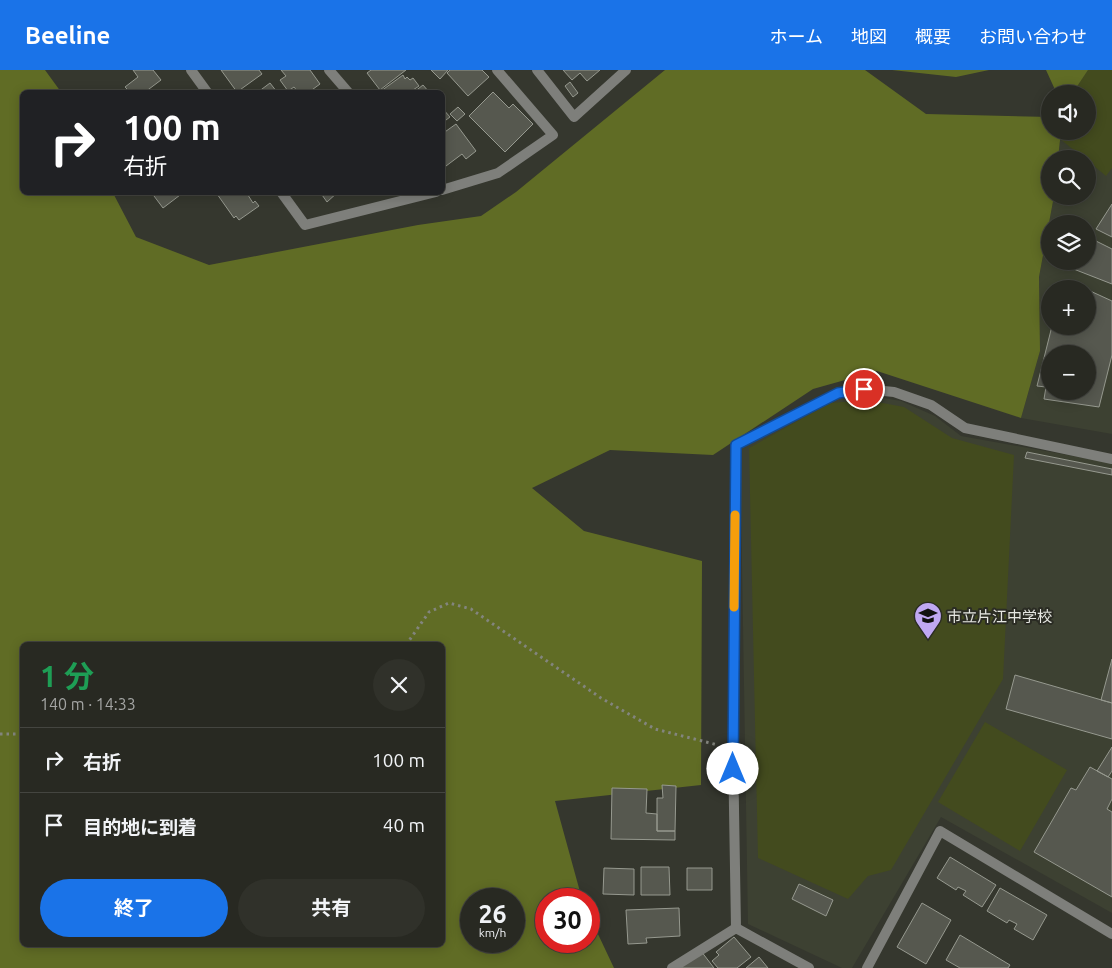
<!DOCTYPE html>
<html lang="ja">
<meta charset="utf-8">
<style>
body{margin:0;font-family:Ubuntu,"Noto Sans JP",sans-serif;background:#30312a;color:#f1f3f6;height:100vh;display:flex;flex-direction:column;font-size:19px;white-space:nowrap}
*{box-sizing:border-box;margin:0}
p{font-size:16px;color:#a5a6a5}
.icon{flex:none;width:28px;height:28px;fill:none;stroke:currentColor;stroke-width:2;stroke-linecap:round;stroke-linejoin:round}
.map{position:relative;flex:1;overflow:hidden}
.drawer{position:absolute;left:20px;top:572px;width:425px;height:305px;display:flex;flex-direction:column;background:#282922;border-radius:8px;box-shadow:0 2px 12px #0003,0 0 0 1px #444540}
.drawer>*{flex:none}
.top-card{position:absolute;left:20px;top:20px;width:425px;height:105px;border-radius:8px;box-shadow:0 2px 12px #0003,0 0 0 1px #444540;background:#202124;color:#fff;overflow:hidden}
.buttons{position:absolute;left:1041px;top:15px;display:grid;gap:10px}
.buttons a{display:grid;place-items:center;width:55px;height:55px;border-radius:50%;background:#282922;box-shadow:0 2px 12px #0003,0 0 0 1px #444540;font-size:25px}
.speed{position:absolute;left:460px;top:818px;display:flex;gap:10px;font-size:25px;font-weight:700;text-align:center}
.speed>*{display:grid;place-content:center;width:65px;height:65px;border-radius:50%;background:#282922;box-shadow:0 2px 12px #0003,0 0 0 1px #444540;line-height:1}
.speed small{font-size:12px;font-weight:400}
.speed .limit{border:8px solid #d22;background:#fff;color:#111}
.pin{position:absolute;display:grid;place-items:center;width:42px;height:42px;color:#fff;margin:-21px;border:2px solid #fff;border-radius:50%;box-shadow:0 1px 5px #0007}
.me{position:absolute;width:55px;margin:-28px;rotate:0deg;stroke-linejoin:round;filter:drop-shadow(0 0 4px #0008)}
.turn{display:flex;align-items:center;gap:18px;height:105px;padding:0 20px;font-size:22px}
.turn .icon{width:65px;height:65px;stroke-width:2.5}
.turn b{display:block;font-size:35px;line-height:42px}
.round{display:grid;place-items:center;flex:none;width:52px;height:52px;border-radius:26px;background:#30312a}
.headline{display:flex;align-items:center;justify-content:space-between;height:85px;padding:0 20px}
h1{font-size:30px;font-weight:700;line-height:38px;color:#1e9e55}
.action{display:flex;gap:10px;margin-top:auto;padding:10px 20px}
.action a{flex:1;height:58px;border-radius:30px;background:#1a73e8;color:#fff;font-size:20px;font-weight:700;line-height:58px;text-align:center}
.action a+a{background:#30312a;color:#f1f3f6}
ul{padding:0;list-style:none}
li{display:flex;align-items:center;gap:15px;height:65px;padding:0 20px;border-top:1px solid #444540}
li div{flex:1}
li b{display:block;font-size:19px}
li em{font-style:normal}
header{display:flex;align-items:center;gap:30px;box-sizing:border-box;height:70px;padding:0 25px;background:#1a73e8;color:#fff}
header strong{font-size:24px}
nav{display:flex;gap:28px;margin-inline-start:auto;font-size:18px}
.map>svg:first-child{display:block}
</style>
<header>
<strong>Beeline</strong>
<nav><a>ホーム</a><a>地図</a><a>概要</a><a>お問い合わせ</a></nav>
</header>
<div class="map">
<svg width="1112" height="898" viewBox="0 0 1112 898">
<rect width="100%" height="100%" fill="#35372e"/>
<path fill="#3d4132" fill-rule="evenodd" d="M1088,0H1112V364L1021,348L1040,281L1039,207L1054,126H1088V89H1058L1061,61H1088V24H1072ZM1050,154H1088V191H1050ZM1050,219H1088V256H1050ZM1050,284H1088V321H1050Z
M866,325L901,331L935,346L961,366L1112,393V843L941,747L852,898H842L748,854L740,376L830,330Z"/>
<path fill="#434b1e" d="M1088,0H1112V98L1106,106L1088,91V89H1085L1060,69L1061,61H1088V24H1072Z
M867,330L904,337L952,368L1014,385L1003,609L891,800L868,806L848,829L758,788L749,378L830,333Z
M985,652L1067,700L1020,781L938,732Z"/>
<path fill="#606c25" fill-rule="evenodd" d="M0,0H45L61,22H22V122L113,123L136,167L209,195L418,155L481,146L516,122L665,0H865L926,44L1050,47V61H1061L1058,89H1050V126H1054L1039,207L1040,281L1021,348L877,301L813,319L713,385L610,380L532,418L584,461L702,491L701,715L555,731L582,829H546V871H589V845L614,898H0ZM22,575H442V875H22ZM471,829H514V871H471Z
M892,0H989L956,7Z
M1046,0H1088L1072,24H1057Z"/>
<path fill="#56584f" stroke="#96998f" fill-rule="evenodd" d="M133,0H153L161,10L145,22H130L125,17L138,7Z
M221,0H259L262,4L237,22Z
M281,0H310L320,14L309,22H298L294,17L288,21L280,10L286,6Z
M371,0H406L380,20L367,3Z
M431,0H448L440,9Z
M450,0H482L489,7L468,26L447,3Z
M563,0H600L587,11L580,3L572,10Z
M403,5L405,9L407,7L410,10L413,8L419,16L410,22H382L381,21Z
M570,12L578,23L573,27L565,16Z
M270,13L277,22H258Z
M423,15L429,22H414Z
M493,22L509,38L513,34L533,54L505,82L469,46Z
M458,37L465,44L457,51L450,44Z
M442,38L450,47L442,53Z
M456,54L476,81L466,89L462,84L442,99V64Z
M151,122H184L163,138Z
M220,122H246L253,133L255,131L259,136L239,150L236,146L234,148L217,124Z
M320,122H338L327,132Z
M1112,134V167L1096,159Z
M1088,167L1112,179V214L1071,198L1074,191H1088Z
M1070,211L1085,219H1067Z
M1088,220L1112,231V285L1099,337L1044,329L1046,317L1037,316L1052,256H1088ZM1050,284H1088V321H1050Z
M1027,382L1112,399V405L1025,388Z
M1112,589V633L1101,630Z
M1015,605L1112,633V669L1006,639Z
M1112,677V701L1108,707L1097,701Z
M1090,697L1112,709V729L1107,739L1112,742V827L1034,782L1071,718L1076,720Z
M662,715L676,716L675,761H657V728H663Z
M612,718L647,719L646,743L657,744V761H675V770L611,769Z
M950,787L996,815L982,837L963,825L966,821L958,817L956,820L937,808Z
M641,797H669L670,825H641Z
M604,798L634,799V825L603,824Z
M687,798H712V820H687Z
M799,814L833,830L826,846L792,829Z
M1000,818L1047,845L1033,870L1014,859L1017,854L1009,850L1007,853L987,841Z
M922,833L951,850L926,894L897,877Z
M679,838L680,866L646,868L647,873L628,874L626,840Z
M960,865L1010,895L1008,898H960L946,890Z
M734,867L751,887L737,898H718L712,891L719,885L716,882Z
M701,881L714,898H682L681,896Z
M759,887L768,898H746Z"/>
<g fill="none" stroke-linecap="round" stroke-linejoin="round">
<path stroke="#83857e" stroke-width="3" stroke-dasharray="2.5 4" stroke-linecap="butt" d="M406,575L429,542L449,533L471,539L601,628L655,659L718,675
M0,664H22"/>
<path stroke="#7e7f7b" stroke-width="10" d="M191,0L207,22
M329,0L348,22
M537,0L574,47L626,0
M442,120L498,103L553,65L497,0
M281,122L305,155L436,122
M736,858L809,898
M672,898L736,858L733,679L736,375L838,323L864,319L894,322L931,335L965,358L1112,389
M867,898L940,761L1112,864"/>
</g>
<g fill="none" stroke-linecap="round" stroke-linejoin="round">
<defs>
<path id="route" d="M733,699L736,375L838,323L864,319"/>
</defs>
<use href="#route" stroke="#114b97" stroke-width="12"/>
<use href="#route" stroke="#1a73e8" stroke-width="9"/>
<path stroke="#f59e0b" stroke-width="9" d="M734,537L735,445"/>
</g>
<defs>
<symbol id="school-pin" viewBox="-11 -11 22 30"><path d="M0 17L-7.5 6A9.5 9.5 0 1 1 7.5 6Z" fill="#c0a8f3" stroke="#2b2c24"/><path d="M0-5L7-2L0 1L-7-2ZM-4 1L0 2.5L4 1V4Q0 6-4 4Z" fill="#111"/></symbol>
</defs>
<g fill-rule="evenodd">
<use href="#school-pin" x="912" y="530" width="32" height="43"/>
</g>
<g text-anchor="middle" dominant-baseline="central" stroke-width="4" stroke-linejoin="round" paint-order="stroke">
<g font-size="15" fill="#e5e6e1" stroke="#2b2c24" text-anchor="start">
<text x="947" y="546">市立片江中学校</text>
</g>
</g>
</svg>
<div class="buttons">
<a><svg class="icon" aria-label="sound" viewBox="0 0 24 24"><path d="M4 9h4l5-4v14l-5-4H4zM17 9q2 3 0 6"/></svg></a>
<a><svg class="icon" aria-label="search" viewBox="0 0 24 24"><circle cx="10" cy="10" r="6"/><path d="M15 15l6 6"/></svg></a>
<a><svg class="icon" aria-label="layers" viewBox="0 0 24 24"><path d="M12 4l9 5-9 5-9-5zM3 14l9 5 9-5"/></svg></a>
<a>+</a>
<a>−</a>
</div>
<div class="speed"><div>26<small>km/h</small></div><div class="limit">30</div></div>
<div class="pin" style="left:864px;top:319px;background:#d93025"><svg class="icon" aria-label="arrive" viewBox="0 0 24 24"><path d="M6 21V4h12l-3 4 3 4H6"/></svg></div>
<svg class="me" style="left:733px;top:699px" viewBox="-20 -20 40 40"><circle r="19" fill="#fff"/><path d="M0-13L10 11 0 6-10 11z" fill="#1a73e8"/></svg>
<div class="top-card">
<div class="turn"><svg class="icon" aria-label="right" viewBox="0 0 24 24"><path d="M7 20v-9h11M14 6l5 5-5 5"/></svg><div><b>100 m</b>右折</div></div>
</div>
<section class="drawer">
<div class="headline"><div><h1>1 分</h1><p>140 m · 14:33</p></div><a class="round"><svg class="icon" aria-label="close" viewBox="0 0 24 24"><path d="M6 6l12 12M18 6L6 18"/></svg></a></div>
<ul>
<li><svg class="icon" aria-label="right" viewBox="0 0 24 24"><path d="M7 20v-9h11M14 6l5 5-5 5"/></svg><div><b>右折</b></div><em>100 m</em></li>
<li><svg class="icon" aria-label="arrive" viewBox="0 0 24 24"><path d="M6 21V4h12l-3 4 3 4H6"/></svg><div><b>目的地に到着</b></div><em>40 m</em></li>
</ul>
<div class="action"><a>終了</a><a>共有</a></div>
</section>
</div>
